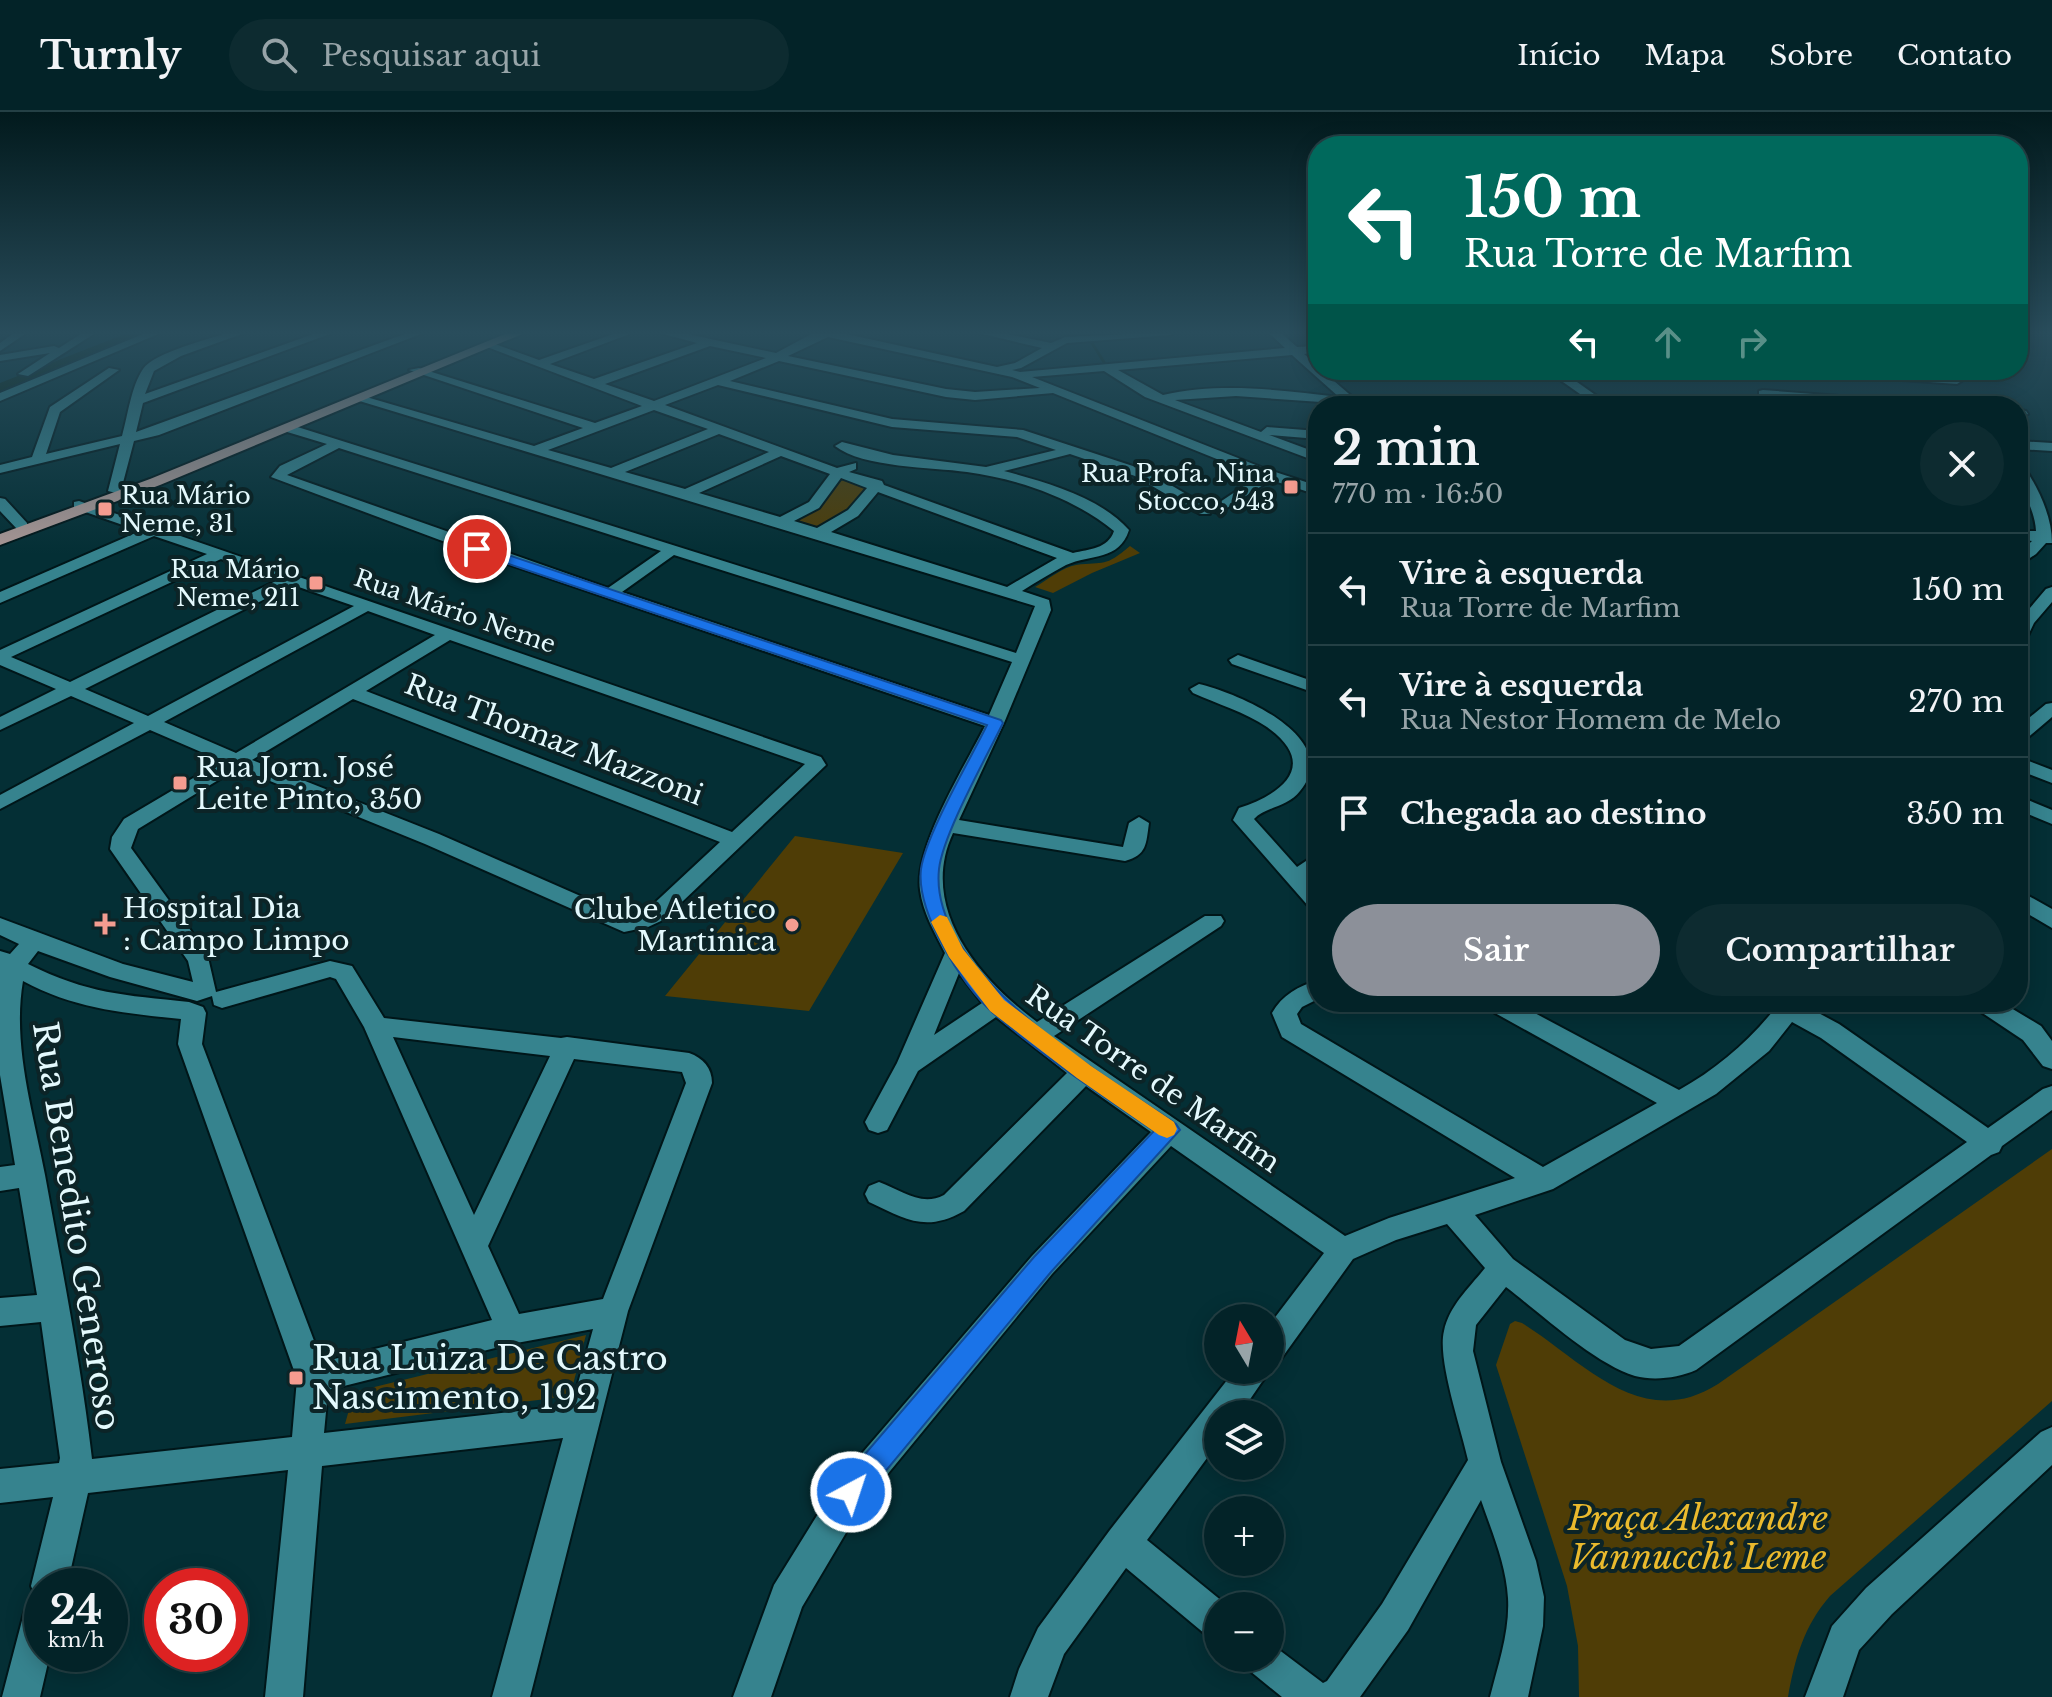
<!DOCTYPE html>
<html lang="pt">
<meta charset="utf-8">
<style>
body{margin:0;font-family:"Libre Baskerville",serif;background:#0d2b30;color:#f1f3f6;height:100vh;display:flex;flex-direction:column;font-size:30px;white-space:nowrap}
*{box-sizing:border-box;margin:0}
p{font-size:26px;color:#97a4a8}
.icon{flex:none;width:44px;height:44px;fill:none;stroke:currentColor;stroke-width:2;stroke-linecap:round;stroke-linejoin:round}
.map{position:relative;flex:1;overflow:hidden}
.side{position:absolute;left:1308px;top:284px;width:720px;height:616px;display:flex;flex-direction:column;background:#032328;border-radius:32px;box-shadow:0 4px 20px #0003,0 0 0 2px #244045}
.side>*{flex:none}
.guide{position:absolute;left:1308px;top:24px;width:720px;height:244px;border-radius:32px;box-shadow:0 4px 20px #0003,0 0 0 2px #244045;background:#00695c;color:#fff;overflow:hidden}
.needle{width:52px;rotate:350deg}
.buttons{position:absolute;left:1204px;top:1192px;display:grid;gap:16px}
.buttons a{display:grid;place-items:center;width:80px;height:80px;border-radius:50%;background:#032328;box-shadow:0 4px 20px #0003,0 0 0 2px #244045;font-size:40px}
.speed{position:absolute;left:24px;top:1456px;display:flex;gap:16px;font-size:40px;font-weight:700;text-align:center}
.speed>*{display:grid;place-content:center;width:104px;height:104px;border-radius:50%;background:#032328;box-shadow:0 4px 20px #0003,0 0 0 2px #244045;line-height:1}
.speed small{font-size:20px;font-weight:400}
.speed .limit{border:12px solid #d22;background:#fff;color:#111}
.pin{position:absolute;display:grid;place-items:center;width:68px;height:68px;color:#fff;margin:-34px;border:4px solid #fff;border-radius:50%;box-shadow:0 2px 8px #0007}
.me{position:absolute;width:88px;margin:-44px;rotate:40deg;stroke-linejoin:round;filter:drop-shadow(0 0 6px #0008)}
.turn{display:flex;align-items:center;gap:28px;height:168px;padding:0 24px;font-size:36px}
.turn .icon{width:104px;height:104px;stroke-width:2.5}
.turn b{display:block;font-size:56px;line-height:68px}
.lanes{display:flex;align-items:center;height:76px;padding:0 24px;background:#0003;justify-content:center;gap:40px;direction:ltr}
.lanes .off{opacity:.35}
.round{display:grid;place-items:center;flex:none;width:84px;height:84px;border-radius:42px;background:#0d2b30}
.head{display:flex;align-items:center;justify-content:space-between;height:136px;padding:0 24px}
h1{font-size:48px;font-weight:600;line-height:60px}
.cta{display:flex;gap:16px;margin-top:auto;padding:16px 24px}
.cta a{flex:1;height:92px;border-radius:48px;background:#8c9099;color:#fff;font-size:32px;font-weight:600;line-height:92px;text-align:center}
.cta a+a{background:#0d2b30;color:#f1f3f6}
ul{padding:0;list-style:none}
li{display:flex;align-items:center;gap:24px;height:112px;padding:0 24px;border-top:2px solid #244045}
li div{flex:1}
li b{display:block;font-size:30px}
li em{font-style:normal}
header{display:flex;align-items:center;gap:48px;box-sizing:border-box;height:112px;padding:0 40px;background:#032328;border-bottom:2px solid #244045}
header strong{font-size:38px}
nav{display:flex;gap:44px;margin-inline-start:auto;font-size:28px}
.search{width:560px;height:72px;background:#0d2b30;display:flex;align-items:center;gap:20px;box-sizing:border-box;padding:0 28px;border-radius:44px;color:#97a4a8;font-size:30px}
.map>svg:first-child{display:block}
</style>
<header>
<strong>Turnly</strong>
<div class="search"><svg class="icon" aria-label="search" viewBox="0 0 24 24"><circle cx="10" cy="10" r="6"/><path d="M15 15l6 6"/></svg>Pesquisar aqui</div>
<nav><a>Início</a><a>Mapa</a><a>Sobre</a><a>Contato</a></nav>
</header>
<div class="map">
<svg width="2052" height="1585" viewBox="0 0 2052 1585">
<rect width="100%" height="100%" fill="#042f35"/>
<path fill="#4f3d06" d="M837,364L874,375L852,401L820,417L788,410Z
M1130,434L1140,441L1092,461L1053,481L1035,475C1047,468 1063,455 1076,453C1105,449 1104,456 1130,434Z
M795,724L903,741L809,899L665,884Z
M2052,1037V1289L1830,1484C1804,1514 1795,1546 1788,1585H1579L1578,1534L1567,1474L1496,1253L1510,1212L1515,1209L1522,1211C1583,1249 1641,1321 1718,1272Z
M586,1223L570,1284L345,1312L354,1280Z"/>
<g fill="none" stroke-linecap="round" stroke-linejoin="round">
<path stroke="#021906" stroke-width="3" d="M1092,231L1107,255"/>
<path stroke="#021906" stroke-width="5" d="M2018,683L2033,691"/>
<path fill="#021906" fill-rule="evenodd" d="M130,220H151L0,282V271Z"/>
<defs>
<path id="minor" d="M15,220H28L0,239V231Z
M84,220H97L28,264L18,262L50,241L0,249V243L54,234L59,236Z
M148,220H163L0,289V281Z
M230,220H247L181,244L154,259L145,282L319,220H335L143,291L136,320L410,220H426L159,323L134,329L120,382L108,379L120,332L0,361V353L32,345L50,295L109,256L119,258L60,300L46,342L122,324C128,303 131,275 143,257C155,240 210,227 230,220Z
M619,220H635L550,252L594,267L697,231L656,220H678L776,241L815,220H837L997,255L1015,251L1042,236L974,220H997L1051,231L1065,225L1175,220L1170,223L1067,231L1021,256L1012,258L1020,260L1285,236L1268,220H1280L1297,235L1318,234V240L1304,242L1318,254V258L1327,262L1429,258L1423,261L1334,269L1356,288L1379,294L1236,284L1175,288L1261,320L1267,315L1318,319V327L1269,323L1318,341V350L1145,285L1104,259L1032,265L1266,357L1318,374V383L1271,368L1219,401L1214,400V394L1259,364L1053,281L975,288L946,285L779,249L730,269L892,307L1023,318L1145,358L1210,396V402H1200L1135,364L1070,342L1004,359C1045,370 1100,385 1129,418C1119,449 1091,442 1066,453C1051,461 1036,470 1022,479L1049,488L1051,498L1004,611L959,708L1123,735L1129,711L1139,705L1149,711C1146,732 1147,743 1125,749L953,721C918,796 979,867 1037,910L1205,804H1221L1224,809L1221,814L1054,924L1345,1124L1389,1106L1515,1066L1282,925L1272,901C1282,883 1299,874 1318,868V887L1302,895L1297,902L1301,912L1543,1055L1657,991L1486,896L1482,890H1514L1679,978C1715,958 1747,931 1773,899L1766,890H1798L1839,912L1988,1016L2043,977L2052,974V998L2002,1034L1999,1040L1991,1043L1696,1258C1678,1266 1654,1269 1635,1264C1595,1252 1540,1201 1506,1175L1476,1213L1473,1239L1501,1350L1536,1449L1544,1485L1543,1514L1528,1585H1490C1498,1553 1510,1519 1508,1486C1506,1452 1492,1420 1481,1388L1408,1518L1360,1585H1282L1250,1559L1245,1546H1270V1531L1323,1571L1327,1569L1382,1492L1468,1348C1461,1316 1437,1247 1444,1219C1449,1194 1470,1175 1485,1156L1447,1112L1396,1128L1353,1147L1281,1247L1270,1252V1212L1324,1141L1171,1034L1052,1162L863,1392L802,1495L771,1585H733L774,1473L839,1368L1032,1144L1151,1020L1086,974L964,1099C925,1121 906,1107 869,1090L865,1082L869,1074L879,1070C901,1078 921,1095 944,1083L1067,961L996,905L918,959L887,1018L878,1021L869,1018L865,1010L897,951L945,841C935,821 923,801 920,778C914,735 965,654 985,614L472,440L271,365L280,354L327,332L284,319V313L288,312L1016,541L1035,494L353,287L363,284L534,334L583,316L409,258L419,256L595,311L642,294L482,233L492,231L539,248ZM828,225L1012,265L1040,276L975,280L946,277L788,244ZM710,234L766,246L654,289L605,272ZM1292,243L1339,285C1281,278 1220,270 1163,283L1118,258ZM718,273L892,315L1017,325L1056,338L986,355L893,343L842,330L835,334C863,356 932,355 967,360C1018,367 1074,386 1114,419C1108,437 1089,437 1073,441L884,373L882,369L849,360L856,357V351L837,356L665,293ZM654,298L708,317L611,356L548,338ZM719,322L769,340L685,377L625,360ZM339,336L661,439L608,476L287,363ZM781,344L830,362L809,390L780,405L699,381ZM841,366L867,376L848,398L817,416L794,409L819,396ZM878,380L1057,446L1007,475L831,420L858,404ZM674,443L1012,550L989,603L622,480ZM959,861L982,891L934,923ZM1792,910L1821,926L1967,1030L1679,1234L1651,1237L1625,1228L1513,1147L1475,1103L1553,1077L1716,982L1769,939Z
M2018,220H2035L2018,226Z
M1546,258H1560L1611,294H1597Z
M1642,258H1789L1755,267L1648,261Z
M1798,258H1858L1957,264L1963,268L1957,272L1804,261Z
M1763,278L1917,290L1923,294H1870L1759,285V279Z
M2018,298L2026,299L2028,302L2018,306Z
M2018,329L2052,331V339L2018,337Z
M2018,352L2023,353C2039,377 2052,405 2052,431H2046L2036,442L2018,454V442L2032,429L2018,427V419H2036C2035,395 2018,376 2018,352Z
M0,386L5,387L27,411V417H17L0,399Z
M79,389L821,645L826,653L663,808L648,815L624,820L425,732L238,656L138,717L131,736L207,841L216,880L330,849L352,854L384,906L561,926L567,925L689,941C703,946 712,956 712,971L628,1199L530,1585H492L563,1326L322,1354L303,1585H265L288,1358L88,1381L67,1474H42V1542H50L40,1585H2L24,1501L29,1488L36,1486L31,1474L53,1385L0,1391V1357L59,1351L60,1346L41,1210L0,1214V1186L37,1183L19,1076L0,1079V1055L15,1053L0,963V839L10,842L19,832L0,823V806L123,852L193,870L188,849L110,737L112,725L124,707L222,649L150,618L0,697V683L134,611L71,584L0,618V605L56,577L0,553V538L207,442L154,424L0,491V480L140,419L74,396V390ZM221,447L278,468L70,570L11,545ZM293,473L354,494L148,604L85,577ZM368,499L435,523L236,641L164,610ZM450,528L805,652L732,720L366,579ZM353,587L720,730L647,798L626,804L439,722L252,648ZM38,839L110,865L197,889L212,884L214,893L222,896L330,865L336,867L364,915L492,1208L322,1250L202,932L206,901L203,895L189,890C124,883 88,882 28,852ZM23,869C75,897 123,901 181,907L178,932L297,1267L292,1325L92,1347C81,1252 62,1157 45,1063C33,1000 12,933 23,869ZM393,925L550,944L474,1103ZM574,947L682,960L686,971L603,1187L519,1202L488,1134ZM593,1217L572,1293L324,1321L328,1278L511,1232Z
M2052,475V490L2034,511L2024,532L2018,533V510L2046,477Z
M1238,543L1318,571V582L1232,552L1229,548Z
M1199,572C1238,581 1344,626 1300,679C1288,695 1265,695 1254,707L1297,755L1318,741V759L1309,768L1318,777V798L1310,796L1233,708L1239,696C1282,682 1320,653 1267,615C1245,600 1217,592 1193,581L1190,577Z
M2052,591V605L2025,628L2018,630V615L2046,592Z
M2018,645L2052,658V671L2018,658Z
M2018,684L2052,698V712L2018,698Z
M2018,778L2052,797V816L2018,796Z
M1971,890H2001L2041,914L2052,929V957L2043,954L2023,928L1975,896Z
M1235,1258H1270L1240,1302H1218V1331L1147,1428L1228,1494H1218V1527L1205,1522L1126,1456L1064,1542L1048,1585H1010L1019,1557L1038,1516L1110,1418Z
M2052,1315V1353L1892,1502L1859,1538L1843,1585H1805L1832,1514L1866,1476L2041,1320Z"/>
<path id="major" d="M510,220H527L160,373L0,433V422L150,367Z"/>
</defs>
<use href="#minor" stroke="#001619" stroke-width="4"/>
<use href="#major" stroke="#001619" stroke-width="4"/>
<use href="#minor" fill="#36838e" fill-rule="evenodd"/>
<use href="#major" fill="#a99795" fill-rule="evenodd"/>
</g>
<linearGradient id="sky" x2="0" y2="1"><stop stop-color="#021a1d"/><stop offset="0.5" stop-color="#294d5c"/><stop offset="1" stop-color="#294d5c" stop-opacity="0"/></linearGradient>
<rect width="2052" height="442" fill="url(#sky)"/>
<path fill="#1a73e8" stroke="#114b97" stroke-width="2" d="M473,434H481L1001,608L1003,611C986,646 943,722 939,757C928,861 1102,962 1176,1012L1180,1018L1051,1160L860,1390L851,1394L841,1390L837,1380L841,1370L1034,1145L1154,1019C1099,981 1042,944 992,900C961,872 916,800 921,757C926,722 970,648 987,613L473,440Z"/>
<path fill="#f59e0b" d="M940,803L947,805L963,837L1004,888L1091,954L1174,1010L1177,1017L1174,1023L1167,1026L1159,1023L1077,966L990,899L949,845L931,810Z"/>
<g fill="#f59c90" stroke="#0c2427" stroke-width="3">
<rect x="1283" y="367" width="16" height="16" rx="4"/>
<rect x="97" y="389" width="16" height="16" rx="4"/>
<rect x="308" y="463" width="16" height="16" rx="4"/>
<rect x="172" y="663" width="16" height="16" rx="4"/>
<path d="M101 800h8v8h8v8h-8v8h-8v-8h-8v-8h8z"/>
<circle cx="792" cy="813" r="8"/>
<rect x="288" y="1258" width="16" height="16" rx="4"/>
</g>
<g text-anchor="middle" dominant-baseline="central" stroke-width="8" stroke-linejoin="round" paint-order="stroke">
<g font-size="24" fill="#e4f9fd" stroke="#0c2427" text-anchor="end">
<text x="1275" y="361">Rua Profa. Nina<tspan x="1275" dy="28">Stocco, 543</tspan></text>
<text x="121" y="383" text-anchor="start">Rua Mário<tspan x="121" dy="28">Neme, 31</tspan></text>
<text x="300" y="457">Rua Mário<tspan x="300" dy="28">Neme, 211</tspan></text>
</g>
<g font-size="24" fill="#e4f9fd" stroke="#0c2427">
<text transform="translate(455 499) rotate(19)">Rua Mário Neme</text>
</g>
<g font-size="28" fill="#e4f9fd" stroke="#0c2427">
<text transform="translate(554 628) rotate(21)">Rua Thomaz Mazzoni</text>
<text transform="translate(1153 967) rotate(35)">Rua Torre de Marfim</text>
</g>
<g font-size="28" fill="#e4f9fd" stroke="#0c2427" text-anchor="start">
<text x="196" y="655">Rua Jorn. José<tspan x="196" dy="32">Leite Pinto, 350</tspan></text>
<text x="123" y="796">Hospital Dia<tspan x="123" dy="32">: Campo Limpo</tspan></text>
<text x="776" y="797" text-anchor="end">Clube Atletico<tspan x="776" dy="32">Martinica</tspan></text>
</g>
<g font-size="34" fill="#e4f9fd" stroke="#0c2427">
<text transform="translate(77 1114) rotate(81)">Rua Benedito Generoso</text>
</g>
<g font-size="34" fill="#e4f9fd" stroke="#0c2427" text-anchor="start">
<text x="312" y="1246">Rua Luiza De Castro<tspan x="312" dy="39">Nascimento, 192</tspan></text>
</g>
<g font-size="34" font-style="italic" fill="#eaba2d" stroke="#0c2427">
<text x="1698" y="1406">Praça Alexandre<tspan x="1698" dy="39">Vannucchi Leme</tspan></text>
</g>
</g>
</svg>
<div class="buttons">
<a><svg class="needle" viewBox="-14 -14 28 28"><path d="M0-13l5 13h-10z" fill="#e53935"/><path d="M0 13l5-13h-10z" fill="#97a4a8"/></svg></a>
<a><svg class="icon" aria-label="layers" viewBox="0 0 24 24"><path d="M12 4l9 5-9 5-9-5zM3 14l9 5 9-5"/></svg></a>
<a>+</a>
<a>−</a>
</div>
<div class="speed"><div>24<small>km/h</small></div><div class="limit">30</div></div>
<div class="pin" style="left:477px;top:437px;background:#d93025"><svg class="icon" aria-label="arrive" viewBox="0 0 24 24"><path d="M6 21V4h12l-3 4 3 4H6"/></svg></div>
<svg class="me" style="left:851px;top:1380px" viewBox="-20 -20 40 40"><circle r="17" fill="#1a73e8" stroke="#fff" stroke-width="3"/><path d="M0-11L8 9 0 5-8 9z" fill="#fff"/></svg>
<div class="guide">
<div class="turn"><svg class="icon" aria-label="left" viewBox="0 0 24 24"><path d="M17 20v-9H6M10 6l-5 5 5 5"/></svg><div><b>150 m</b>Rua Torre de Marfim</div></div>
<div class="lanes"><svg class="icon" aria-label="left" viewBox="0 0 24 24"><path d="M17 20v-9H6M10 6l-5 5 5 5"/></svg><svg class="icon off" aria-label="ahead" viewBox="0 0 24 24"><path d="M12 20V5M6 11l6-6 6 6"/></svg><svg class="icon off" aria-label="right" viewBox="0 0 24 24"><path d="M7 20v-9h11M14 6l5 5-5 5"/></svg></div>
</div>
<section class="side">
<div class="head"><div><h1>2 min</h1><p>770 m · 16:50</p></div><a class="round"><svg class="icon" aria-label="close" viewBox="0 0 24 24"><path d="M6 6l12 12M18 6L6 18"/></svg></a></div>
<ul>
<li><svg class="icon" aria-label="left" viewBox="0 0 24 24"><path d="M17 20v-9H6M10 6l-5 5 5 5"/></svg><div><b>Vire à esquerda</b><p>Rua Torre de Marfim</p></div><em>150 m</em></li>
<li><svg class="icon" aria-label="left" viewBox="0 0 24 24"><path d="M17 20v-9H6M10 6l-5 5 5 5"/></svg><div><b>Vire à esquerda</b><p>Rua Nestor Homem de Melo</p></div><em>270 m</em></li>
<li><svg class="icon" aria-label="arrive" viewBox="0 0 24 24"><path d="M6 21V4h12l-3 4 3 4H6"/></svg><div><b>Chegada ao destino</b></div><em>350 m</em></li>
</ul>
<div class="cta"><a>Sair</a><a>Compartilhar</a></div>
</section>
</div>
